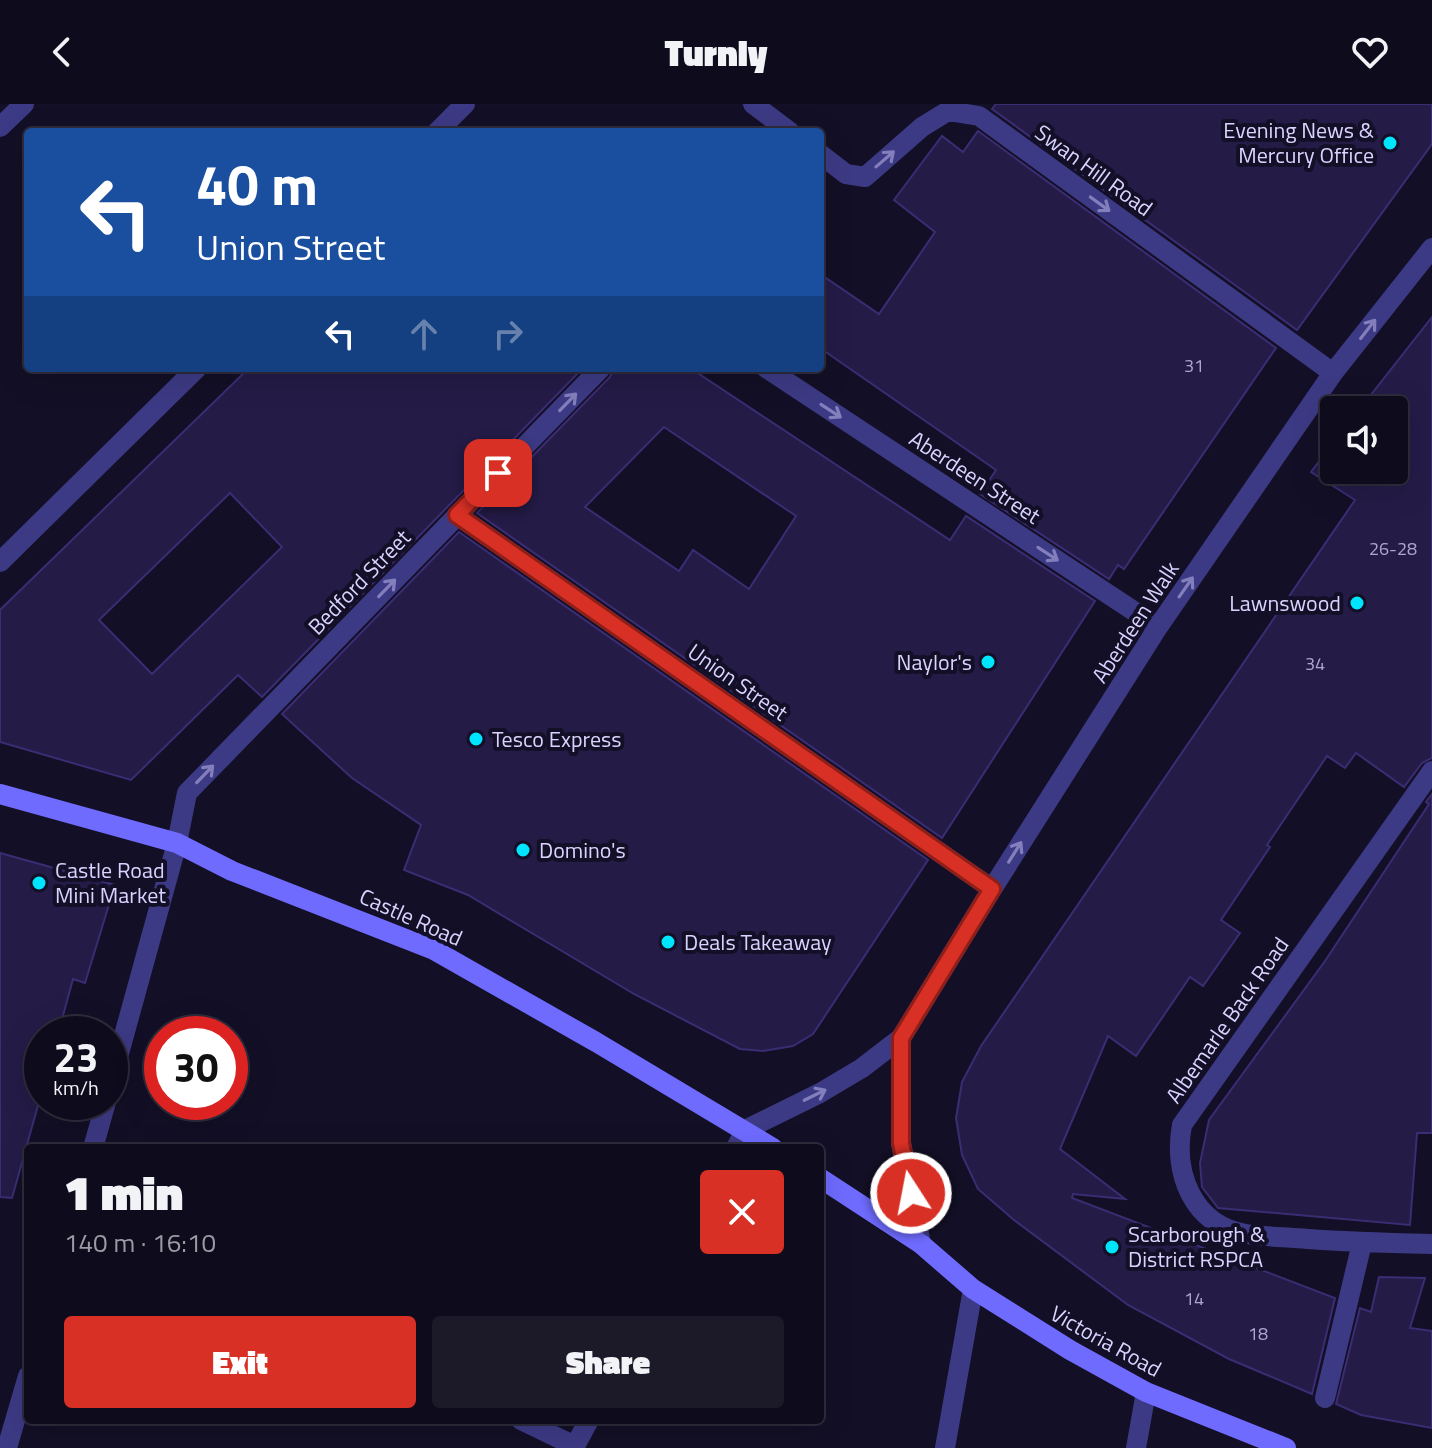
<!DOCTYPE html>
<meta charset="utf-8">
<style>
body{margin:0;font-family:"Titillium Web",sans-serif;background:#1c1929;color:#f1f3f6;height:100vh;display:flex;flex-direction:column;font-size:30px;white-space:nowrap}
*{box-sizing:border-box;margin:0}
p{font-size:26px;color:#9b9ba3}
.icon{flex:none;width:44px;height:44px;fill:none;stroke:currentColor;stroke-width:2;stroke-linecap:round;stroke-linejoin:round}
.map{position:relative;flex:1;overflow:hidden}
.sheet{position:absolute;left:24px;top:1040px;width:800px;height:280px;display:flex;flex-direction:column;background:#0e0b1c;border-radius:8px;box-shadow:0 8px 32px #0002,0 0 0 2px #2e2b3b}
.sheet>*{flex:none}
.hud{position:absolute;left:24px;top:24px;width:800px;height:244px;border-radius:8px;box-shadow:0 8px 32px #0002,0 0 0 2px #2e2b3b;background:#1a4fa0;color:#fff;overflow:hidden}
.buttons{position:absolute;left:1320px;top:292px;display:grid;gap:16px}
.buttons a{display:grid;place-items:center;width:88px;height:88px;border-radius:8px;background:#0e0b1c;box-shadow:0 8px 32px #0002,0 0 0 2px #2e2b3b;font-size:40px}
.speed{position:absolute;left:24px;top:912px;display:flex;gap:16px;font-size:40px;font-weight:700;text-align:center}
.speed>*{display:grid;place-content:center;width:104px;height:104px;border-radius:50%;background:#0e0b1c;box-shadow:0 8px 32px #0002,0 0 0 2px #2e2b3b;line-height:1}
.speed small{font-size:20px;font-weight:400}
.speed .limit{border:12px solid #d22;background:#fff;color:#111}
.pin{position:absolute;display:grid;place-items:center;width:68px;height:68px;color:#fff;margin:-34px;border-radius:16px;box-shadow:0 4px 12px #0006}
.me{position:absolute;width:88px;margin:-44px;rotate:349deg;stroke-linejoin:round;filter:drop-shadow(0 0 6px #0008)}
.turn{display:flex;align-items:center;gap:28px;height:168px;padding:0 40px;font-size:36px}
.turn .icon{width:104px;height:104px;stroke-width:2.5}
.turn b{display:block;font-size:56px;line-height:68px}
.lanes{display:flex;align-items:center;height:76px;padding:0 40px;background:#0003;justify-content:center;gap:40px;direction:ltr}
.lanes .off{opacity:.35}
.round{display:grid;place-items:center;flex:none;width:84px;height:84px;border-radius:8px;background:#1c1929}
.head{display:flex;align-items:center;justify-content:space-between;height:136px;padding:0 40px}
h1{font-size:48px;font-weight:800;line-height:60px}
.primary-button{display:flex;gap:16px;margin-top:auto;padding:16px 40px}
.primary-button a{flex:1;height:92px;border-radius:8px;background:#d93025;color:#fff;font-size:32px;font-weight:800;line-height:92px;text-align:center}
.primary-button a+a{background:#1c1929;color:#f1f3f6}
header{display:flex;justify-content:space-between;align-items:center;height:104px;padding:0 40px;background:#0e0b1c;font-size:36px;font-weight:800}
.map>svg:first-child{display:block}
</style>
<header><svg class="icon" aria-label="back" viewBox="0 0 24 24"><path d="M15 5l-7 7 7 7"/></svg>Turnly<svg class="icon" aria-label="heart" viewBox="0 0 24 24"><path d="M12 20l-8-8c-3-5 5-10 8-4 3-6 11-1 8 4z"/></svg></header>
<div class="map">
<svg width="1432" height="1344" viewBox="0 0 1432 1344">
<rect width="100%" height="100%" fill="#130f26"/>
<path fill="#241b47" stroke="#3b2d73" stroke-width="2" fill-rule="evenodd" d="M996,0H1432V40L1297,226L992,5Z
M978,27L1276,244L1124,465L1118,461L1109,475L980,390L996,366L820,244V170L879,210L935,128L894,96L942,32L963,48Z
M1432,213V654L1422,659L1404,683L1356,649L1345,664L1327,652L1267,741L1270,743L1221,816L1240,829L1203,882L1190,873L1136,952L1108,932L1060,1045L1125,1095L1073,1090L1072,1094L1335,1194L1312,1290L1229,1255L1128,1201L1014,1116L978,1085L962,1051L956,1014L962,978L981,942L1355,396L1311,368L1334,338V366H1394V306H1359Z
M249,264H583L262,593L238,571L131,676L0,638V506ZM230,389L282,443L152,570L99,516Z
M614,264H690L950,436L966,412L1095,497L942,734L477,409L610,273ZM664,323L796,412L749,485L693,446L679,467L585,403Z
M459,428L928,756L813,930L793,942L763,947L740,945L634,890L468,791L404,766L421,721L352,674L282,610Z
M1432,690V1029H1417L1410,1121L1218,1104L1202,1083L1200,1059L1209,1016L1325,857L1429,700L1426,698Z
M0,749L115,781L85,879L73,875L58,930H42V987L12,1094L0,1093Z
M1379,1173L1425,1174L1410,1224L1432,1227V1324L1361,1311L1336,1300L1360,1204L1371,1208Z"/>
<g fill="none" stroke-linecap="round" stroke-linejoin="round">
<path stroke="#3d3a85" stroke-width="20" d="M753,0L790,28
M0,23L24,0
M437,28L465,0
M820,50L846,70L865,73L922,23L948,7L979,12L1333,269
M766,264L1158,523
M457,411L992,785
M0,458L197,264
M1432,667L1182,1021C1173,1068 1192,1121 1246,1130C1266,1133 1287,1133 1308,1135C1349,1138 1390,1139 1432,1140
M901,934V1039L921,1140
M110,982L177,739L187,689L601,264
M93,1044L106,998
M736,1044L745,1026L820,989L862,964L901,934L992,785L1158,523L1333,269L1432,144
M1325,1294L1362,1139
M521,1316L575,1342L589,1316
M7,1344L28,1272
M945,1344L973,1185
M1136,1344L1146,1288"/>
<path stroke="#6f6bff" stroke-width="20" d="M0,690L177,739L232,767L434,846L596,938L773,1044
M820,1074L921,1140L973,1185L1070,1246L1146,1288L1286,1344"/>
</g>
<defs><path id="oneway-shaft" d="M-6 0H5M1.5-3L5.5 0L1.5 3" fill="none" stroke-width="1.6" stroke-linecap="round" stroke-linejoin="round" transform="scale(2)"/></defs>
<g stroke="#837fbc">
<use href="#oneway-shaft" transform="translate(885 55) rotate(-41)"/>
<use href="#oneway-shaft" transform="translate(1100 100) rotate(36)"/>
<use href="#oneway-shaft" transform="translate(1368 225) rotate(-52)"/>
<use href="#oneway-shaft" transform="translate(568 298) rotate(-46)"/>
<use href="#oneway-shaft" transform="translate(831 307) rotate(33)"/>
<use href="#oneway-shaft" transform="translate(1048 450) rotate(33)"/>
<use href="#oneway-shaft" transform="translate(1186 483) rotate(-55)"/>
<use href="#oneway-shaft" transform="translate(387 484) rotate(-46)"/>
<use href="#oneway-shaft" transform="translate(205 670) rotate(-46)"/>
<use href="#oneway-shaft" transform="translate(1015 748) rotate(-58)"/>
<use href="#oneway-shaft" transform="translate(815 991) rotate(-26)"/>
</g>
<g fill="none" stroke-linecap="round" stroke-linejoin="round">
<defs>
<path id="route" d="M498,369L457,411L992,785L901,934V1039L911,1089"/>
</defs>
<use href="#route" stroke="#8d1f18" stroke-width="20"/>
<use href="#route" stroke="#d93025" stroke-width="14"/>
</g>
<g fill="#00e5ff" stroke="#130f26" stroke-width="3">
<circle cx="1390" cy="39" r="8"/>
<circle cx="1357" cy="499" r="8"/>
<circle cx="988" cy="558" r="8"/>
<circle cx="476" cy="635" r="8"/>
<circle cx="523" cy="746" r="8"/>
<circle cx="39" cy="779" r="8"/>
<circle cx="668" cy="838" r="8"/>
<circle cx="1112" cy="1143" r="8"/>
</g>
<g text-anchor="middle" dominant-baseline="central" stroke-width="8" stroke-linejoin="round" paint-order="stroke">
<g font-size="18" fill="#aca6d1">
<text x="1194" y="261">31</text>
<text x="1393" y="444">26-28</text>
<text x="1315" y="559">34</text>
<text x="1194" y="1194">14</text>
<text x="1258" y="1229">18</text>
</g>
<g font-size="22" fill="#d9d4ff" stroke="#130f26" text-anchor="start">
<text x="1374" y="26" text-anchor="end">Evening News &amp;<tspan x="1374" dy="25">Mercury Office</tspan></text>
<text x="1341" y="499" text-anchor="end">Lawnswood</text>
<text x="972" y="558" text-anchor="end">Naylor's</text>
<text x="492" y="635">Tesco Express</text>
<text x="539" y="746">Domino's</text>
<text x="55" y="766">Castle Road<tspan x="55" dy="25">Mini Market</tspan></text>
<text x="684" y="838">Deals Takeaway</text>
<text x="1128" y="1130">Scarborough &amp;<tspan x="1128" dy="25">District RSPCA</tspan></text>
</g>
<g font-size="22" fill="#d9d4ff" stroke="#130f26">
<text transform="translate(1094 66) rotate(36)">Swan Hill Road</text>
<text transform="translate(975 373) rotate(33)">Aberdeen Street</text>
<text transform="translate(359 478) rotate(-46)">Bedford Street</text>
<text transform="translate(1135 518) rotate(-57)">Aberdeen Walk</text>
<text transform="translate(738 578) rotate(35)">Union Street</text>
<text transform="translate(411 813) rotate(24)">Castle Road</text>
<text transform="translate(1227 916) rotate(-55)">Albemarle Back Road</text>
<text transform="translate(1106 1237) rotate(29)">Victoria Road</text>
</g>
</g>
</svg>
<div class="buttons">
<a><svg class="icon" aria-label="sound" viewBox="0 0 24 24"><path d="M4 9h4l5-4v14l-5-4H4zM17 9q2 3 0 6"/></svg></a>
</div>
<div class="speed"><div>23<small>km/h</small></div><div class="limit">30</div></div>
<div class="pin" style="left:498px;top:369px;background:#d93025"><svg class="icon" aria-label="arrive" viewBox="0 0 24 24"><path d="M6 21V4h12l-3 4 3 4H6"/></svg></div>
<svg class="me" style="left:911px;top:1089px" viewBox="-20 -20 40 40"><circle r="17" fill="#d93025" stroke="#fff" stroke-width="3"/><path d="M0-11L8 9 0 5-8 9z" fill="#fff"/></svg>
<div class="hud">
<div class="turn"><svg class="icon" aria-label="left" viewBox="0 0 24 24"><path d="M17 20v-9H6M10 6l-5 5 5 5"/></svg><div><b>40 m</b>Union Street</div></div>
<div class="lanes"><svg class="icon" aria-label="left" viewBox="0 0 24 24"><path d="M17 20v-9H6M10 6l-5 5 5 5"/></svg><svg class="icon off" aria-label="ahead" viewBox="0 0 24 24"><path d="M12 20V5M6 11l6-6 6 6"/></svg><svg class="icon off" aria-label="right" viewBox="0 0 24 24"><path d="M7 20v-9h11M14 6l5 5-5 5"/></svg></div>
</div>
<section class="sheet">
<div class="head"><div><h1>1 min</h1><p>140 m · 16:10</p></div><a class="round" style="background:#d93025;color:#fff"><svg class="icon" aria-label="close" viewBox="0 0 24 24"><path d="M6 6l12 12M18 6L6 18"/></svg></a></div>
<div class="primary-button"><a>Exit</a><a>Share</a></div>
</section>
</div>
